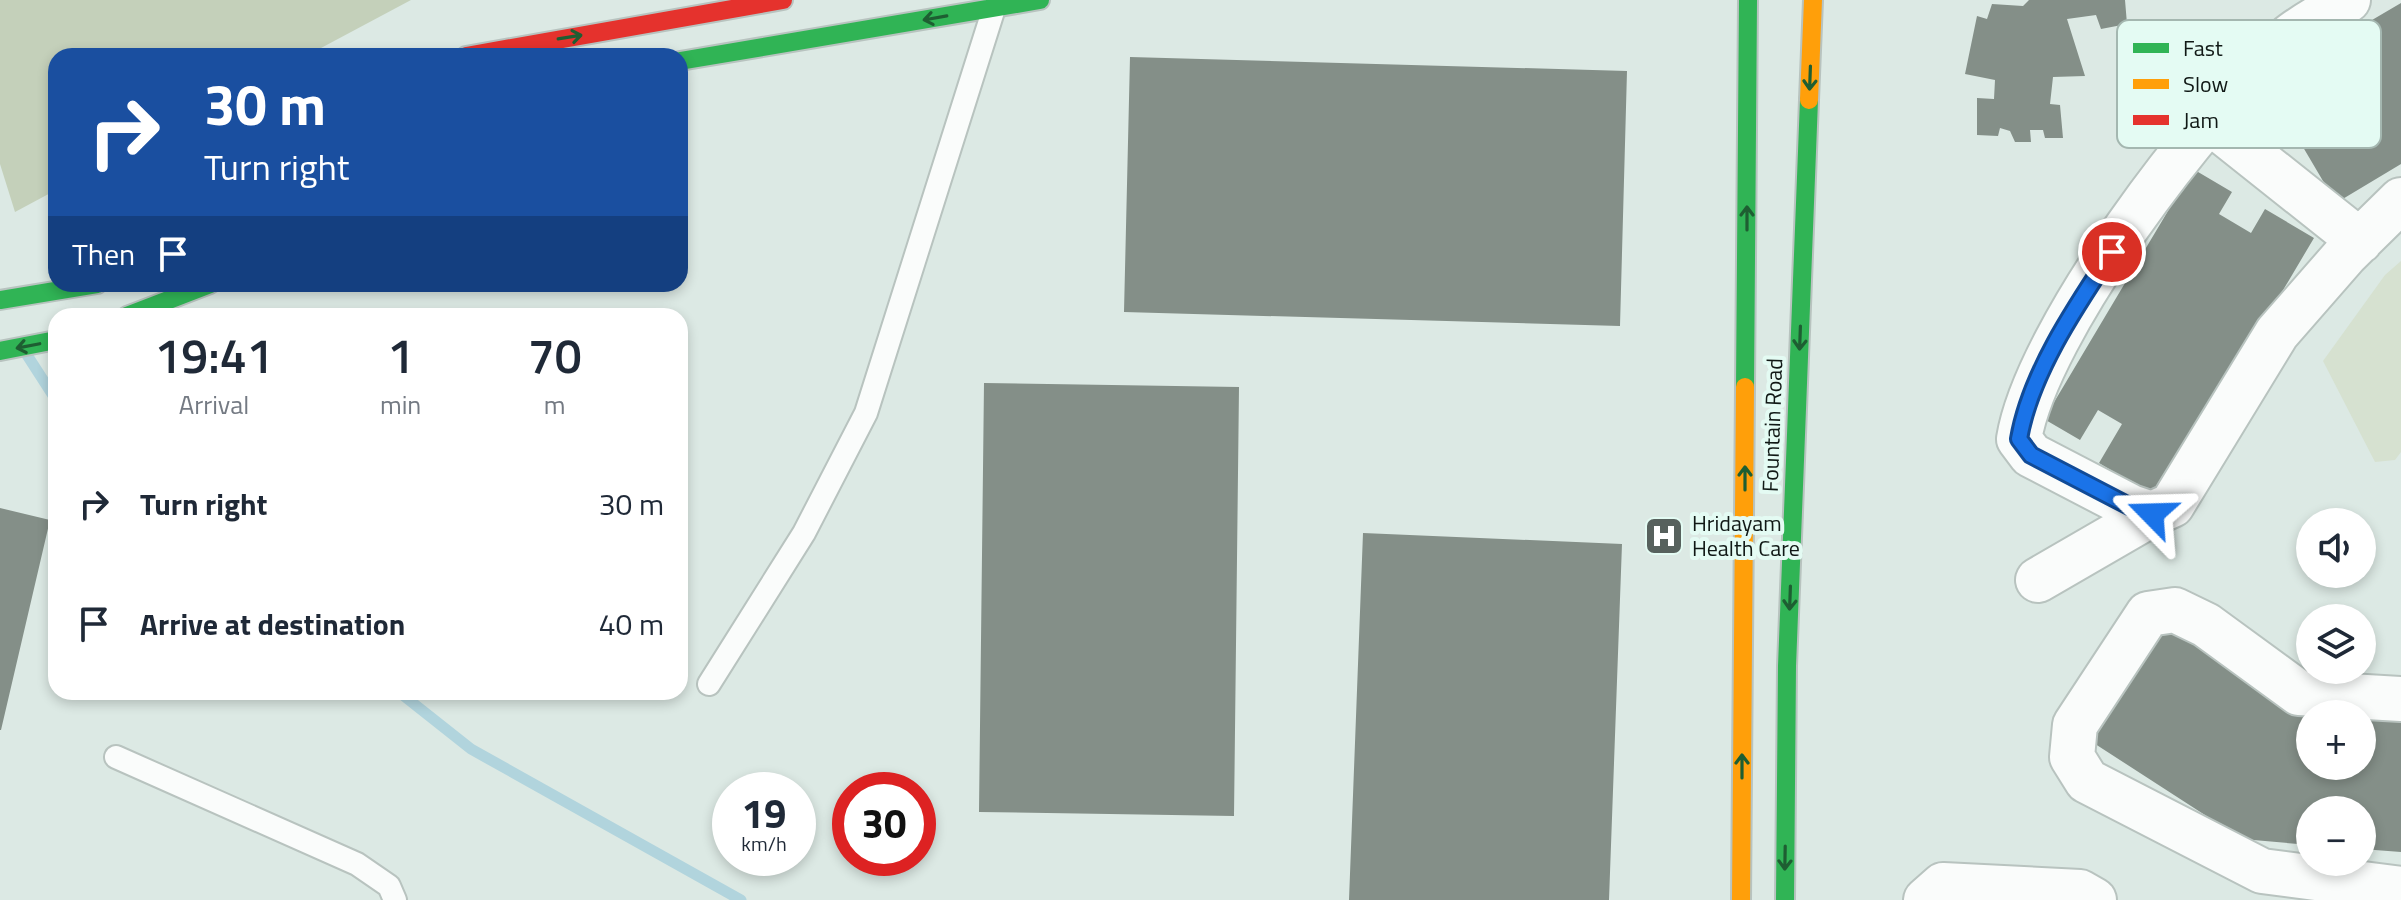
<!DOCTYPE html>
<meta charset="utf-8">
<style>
body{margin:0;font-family:"Titillium Web",sans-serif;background:#f6f6f7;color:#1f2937;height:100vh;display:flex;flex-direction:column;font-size:30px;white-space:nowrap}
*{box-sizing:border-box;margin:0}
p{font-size:26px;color:#747a83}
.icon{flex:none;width:44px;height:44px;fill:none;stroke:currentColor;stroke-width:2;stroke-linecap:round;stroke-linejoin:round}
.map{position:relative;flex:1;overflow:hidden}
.sheet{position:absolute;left:48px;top:308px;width:640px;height:392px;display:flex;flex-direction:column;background:#fff;border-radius:24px;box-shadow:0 4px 12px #0003}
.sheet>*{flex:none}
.top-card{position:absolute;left:48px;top:48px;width:640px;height:244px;border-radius:24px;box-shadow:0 4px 12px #0003;background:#1a4fa0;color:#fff;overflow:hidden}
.buttons{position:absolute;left:2296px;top:508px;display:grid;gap:16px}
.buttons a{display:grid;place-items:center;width:80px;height:80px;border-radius:50%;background:#fff;box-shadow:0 4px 12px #0003;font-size:40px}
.speed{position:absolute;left:712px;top:772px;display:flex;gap:16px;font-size:40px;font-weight:700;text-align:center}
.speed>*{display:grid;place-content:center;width:104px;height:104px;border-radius:50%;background:#fff;box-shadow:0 4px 12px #0003;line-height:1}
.speed small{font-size:20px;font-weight:400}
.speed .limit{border:12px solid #d22;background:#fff;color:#111}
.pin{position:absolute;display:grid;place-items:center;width:68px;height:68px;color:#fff;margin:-34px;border:4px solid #fff;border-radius:50%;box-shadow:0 2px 8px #0007}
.me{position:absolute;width:88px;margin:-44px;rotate:292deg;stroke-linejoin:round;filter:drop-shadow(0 0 6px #0008)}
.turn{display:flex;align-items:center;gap:28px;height:168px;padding:0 24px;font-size:36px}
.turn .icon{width:104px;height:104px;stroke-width:2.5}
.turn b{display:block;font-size:56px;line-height:68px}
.then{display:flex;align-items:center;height:76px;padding:0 24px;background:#0003;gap:16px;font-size:30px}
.eta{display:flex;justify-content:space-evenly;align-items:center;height:136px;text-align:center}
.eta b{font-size:48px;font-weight:600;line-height:56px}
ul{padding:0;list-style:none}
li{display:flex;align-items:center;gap:24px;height:120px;padding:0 24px}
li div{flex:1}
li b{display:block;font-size:30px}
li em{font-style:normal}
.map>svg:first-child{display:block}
</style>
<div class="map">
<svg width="2401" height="900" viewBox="0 0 2401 900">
<rect width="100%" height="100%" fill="#dce9e4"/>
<path fill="#d6e1d0" d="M2401,261V452L2395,460L2375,462L2323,361L2385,275Z"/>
<path fill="#c4d0ba" d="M0,0H411L306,56H56V190L15,212L0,164Z"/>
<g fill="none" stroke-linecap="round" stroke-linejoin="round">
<path stroke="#b1d4dd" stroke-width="11" d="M27,355L56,400
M399,692L471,749L741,900"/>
</g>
<path fill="#848f88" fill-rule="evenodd" d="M2029,0H2125L2127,24L2101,29L2096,15L2067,19L2085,76L2053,77L2050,104L2060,105L2063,138H2045L2043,130H2030L2031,142H2015L2010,131L2000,128L1998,136L1977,135V98L1994,99L1995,80L1965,74L1977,16L1987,19L1992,4L2023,6Z
M2401,3V164L2336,203L2300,142L2339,120L2325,96L2295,113L2273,78Z
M1130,57L1627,71L1620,326L1124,312Z
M2193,169L2232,192L2219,214L2251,233L2265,209L2314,238L2159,499L2099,463L2122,424L2098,410L2080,440L2044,419Z
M984,383L1239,387L1234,816L979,812Z
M0,508L50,520L1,730H0Z
M1363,533L1622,544L1609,900H1349Z
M2164,625L2282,702L2401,711V852L2362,849V810H2310V845L2242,839L2089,740ZM2310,714H2362V766H2310Z"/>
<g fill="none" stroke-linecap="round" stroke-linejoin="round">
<defs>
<path id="lane" d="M709,684L804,533L866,413L995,5
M116,757L357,864L389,886L395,900"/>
<path id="street" d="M2348,0C2328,13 2304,24 2287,39C2202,113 2037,330 2019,439L2031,455L2131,507L2152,514L2172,505L2277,333L2346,254L2401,200
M2209,121L2360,241
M2038,580L2152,514
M2401,699L2299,693L2206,625L2175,610L2148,614L2075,725L2072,757L2087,781L2262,871L2401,889
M1926,900L1943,885L2080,892L2094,900"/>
<path id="fast" d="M680,61L1040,0
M0,300L97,284
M127,316L210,284
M0,351L56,340
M1745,387L1748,0
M1785,900L1787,666L1809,100"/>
<path id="slow" d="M1809,100L1813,0
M1741,900L1745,387"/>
<path id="jam" d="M466,56L783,0"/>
</defs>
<use href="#lane" stroke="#b8c3bf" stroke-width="26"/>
<use href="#street" stroke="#b8c3bf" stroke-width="48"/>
<use href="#fast" stroke="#b8c3bf" stroke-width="22"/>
<use href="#slow" stroke="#b8c3bf" stroke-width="22"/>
<use href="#jam" stroke="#b8c3bf" stroke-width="22"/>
<use href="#lane" stroke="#fafcfb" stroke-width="22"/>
<use href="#street" stroke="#fafcfb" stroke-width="44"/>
<use href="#fast" stroke="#30b455" stroke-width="18"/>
<use href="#slow" stroke="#ff9f0a" stroke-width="18"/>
<use href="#jam" stroke="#e5322d" stroke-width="18"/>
</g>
<defs><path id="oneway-shaft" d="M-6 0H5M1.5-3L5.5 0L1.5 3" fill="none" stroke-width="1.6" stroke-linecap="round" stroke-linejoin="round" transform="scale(2)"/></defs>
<g stroke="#1e5e32">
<use href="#oneway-shaft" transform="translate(935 18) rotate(170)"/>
<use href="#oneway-shaft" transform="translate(570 37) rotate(-9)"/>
<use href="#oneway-shaft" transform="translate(1810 78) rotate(92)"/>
<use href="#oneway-shaft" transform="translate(1747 218) rotate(-90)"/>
<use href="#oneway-shaft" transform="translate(1800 338) rotate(92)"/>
<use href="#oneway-shaft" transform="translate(28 346) rotate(169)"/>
<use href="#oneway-shaft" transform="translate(1745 478) rotate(-90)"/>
<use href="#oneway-shaft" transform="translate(1790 598) rotate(92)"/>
<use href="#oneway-shaft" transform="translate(1742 766) rotate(-90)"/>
<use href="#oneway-shaft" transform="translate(1785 858) rotate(91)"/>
</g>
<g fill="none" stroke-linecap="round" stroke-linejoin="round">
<defs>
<path id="route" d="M2112,252C2076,306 2030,374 2019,439L2031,455L2131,507L2152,514"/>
</defs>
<use href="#route" stroke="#114b97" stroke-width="20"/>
<use href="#route" stroke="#1a73e8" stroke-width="14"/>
</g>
<defs>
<symbol id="hospital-square" viewBox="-11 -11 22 22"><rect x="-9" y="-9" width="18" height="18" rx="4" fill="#57615d" stroke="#e4fbf3"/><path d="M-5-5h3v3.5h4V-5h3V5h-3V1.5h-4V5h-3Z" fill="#fff"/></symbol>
</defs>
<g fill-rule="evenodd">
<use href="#hospital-square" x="1642" y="514" width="44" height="44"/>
</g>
<g text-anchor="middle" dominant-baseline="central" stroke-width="8" stroke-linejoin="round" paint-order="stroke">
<g font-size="22" fill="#101815" stroke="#e4fbf3">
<text transform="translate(1772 425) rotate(-88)">Fountain Road</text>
</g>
<g font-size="22" fill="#101815" stroke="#e4fbf3" text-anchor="start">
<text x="1692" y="523">Hridayam<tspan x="1692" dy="25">Health Care</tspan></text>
</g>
</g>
<rect x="2117" y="20" width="264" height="128" rx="12" fill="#e4fbf3" stroke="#a4b7b0" stroke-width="2"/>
<rect x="2133" y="43" width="36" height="10" fill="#30b455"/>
<rect x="2133" y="79" width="36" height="10" fill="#ff9f0a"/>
<rect x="2133" y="115" width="36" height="10" fill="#e5322d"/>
<g font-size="22" fill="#101815">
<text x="2183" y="56">Fast</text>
<text x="2183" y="92">Slow</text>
<text x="2183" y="128">Jam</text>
</g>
</svg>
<div class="buttons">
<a><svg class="icon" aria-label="sound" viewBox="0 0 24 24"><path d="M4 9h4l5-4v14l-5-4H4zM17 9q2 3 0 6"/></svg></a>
<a><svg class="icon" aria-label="layers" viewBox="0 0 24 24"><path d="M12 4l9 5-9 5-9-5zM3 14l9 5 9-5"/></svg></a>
<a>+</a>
<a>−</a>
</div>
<div class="speed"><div>19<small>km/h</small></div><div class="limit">30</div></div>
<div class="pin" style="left:2112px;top:252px;background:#d93025"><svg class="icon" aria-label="arrive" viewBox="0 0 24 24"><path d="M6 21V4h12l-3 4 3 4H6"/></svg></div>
<svg class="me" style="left:2152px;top:514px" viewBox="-20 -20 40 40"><path d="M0-17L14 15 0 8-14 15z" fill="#1a73e8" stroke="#fff" stroke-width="4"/></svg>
<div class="top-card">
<div class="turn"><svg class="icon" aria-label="right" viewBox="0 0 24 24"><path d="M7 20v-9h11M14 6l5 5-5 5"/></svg><div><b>30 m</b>Turn right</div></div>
<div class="then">Then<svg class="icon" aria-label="arrive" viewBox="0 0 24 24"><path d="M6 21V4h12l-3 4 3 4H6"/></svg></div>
</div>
<section class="sheet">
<div class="eta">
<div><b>19:41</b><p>Arrival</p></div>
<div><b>1</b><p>min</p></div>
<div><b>70</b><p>m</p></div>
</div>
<ul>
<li><svg class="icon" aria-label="right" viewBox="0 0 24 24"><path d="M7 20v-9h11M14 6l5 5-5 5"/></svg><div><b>Turn right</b></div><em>30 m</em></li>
<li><svg class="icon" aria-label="arrive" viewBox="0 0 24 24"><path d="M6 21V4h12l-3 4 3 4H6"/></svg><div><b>Arrive at destination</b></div><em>40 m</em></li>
</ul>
</section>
</div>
